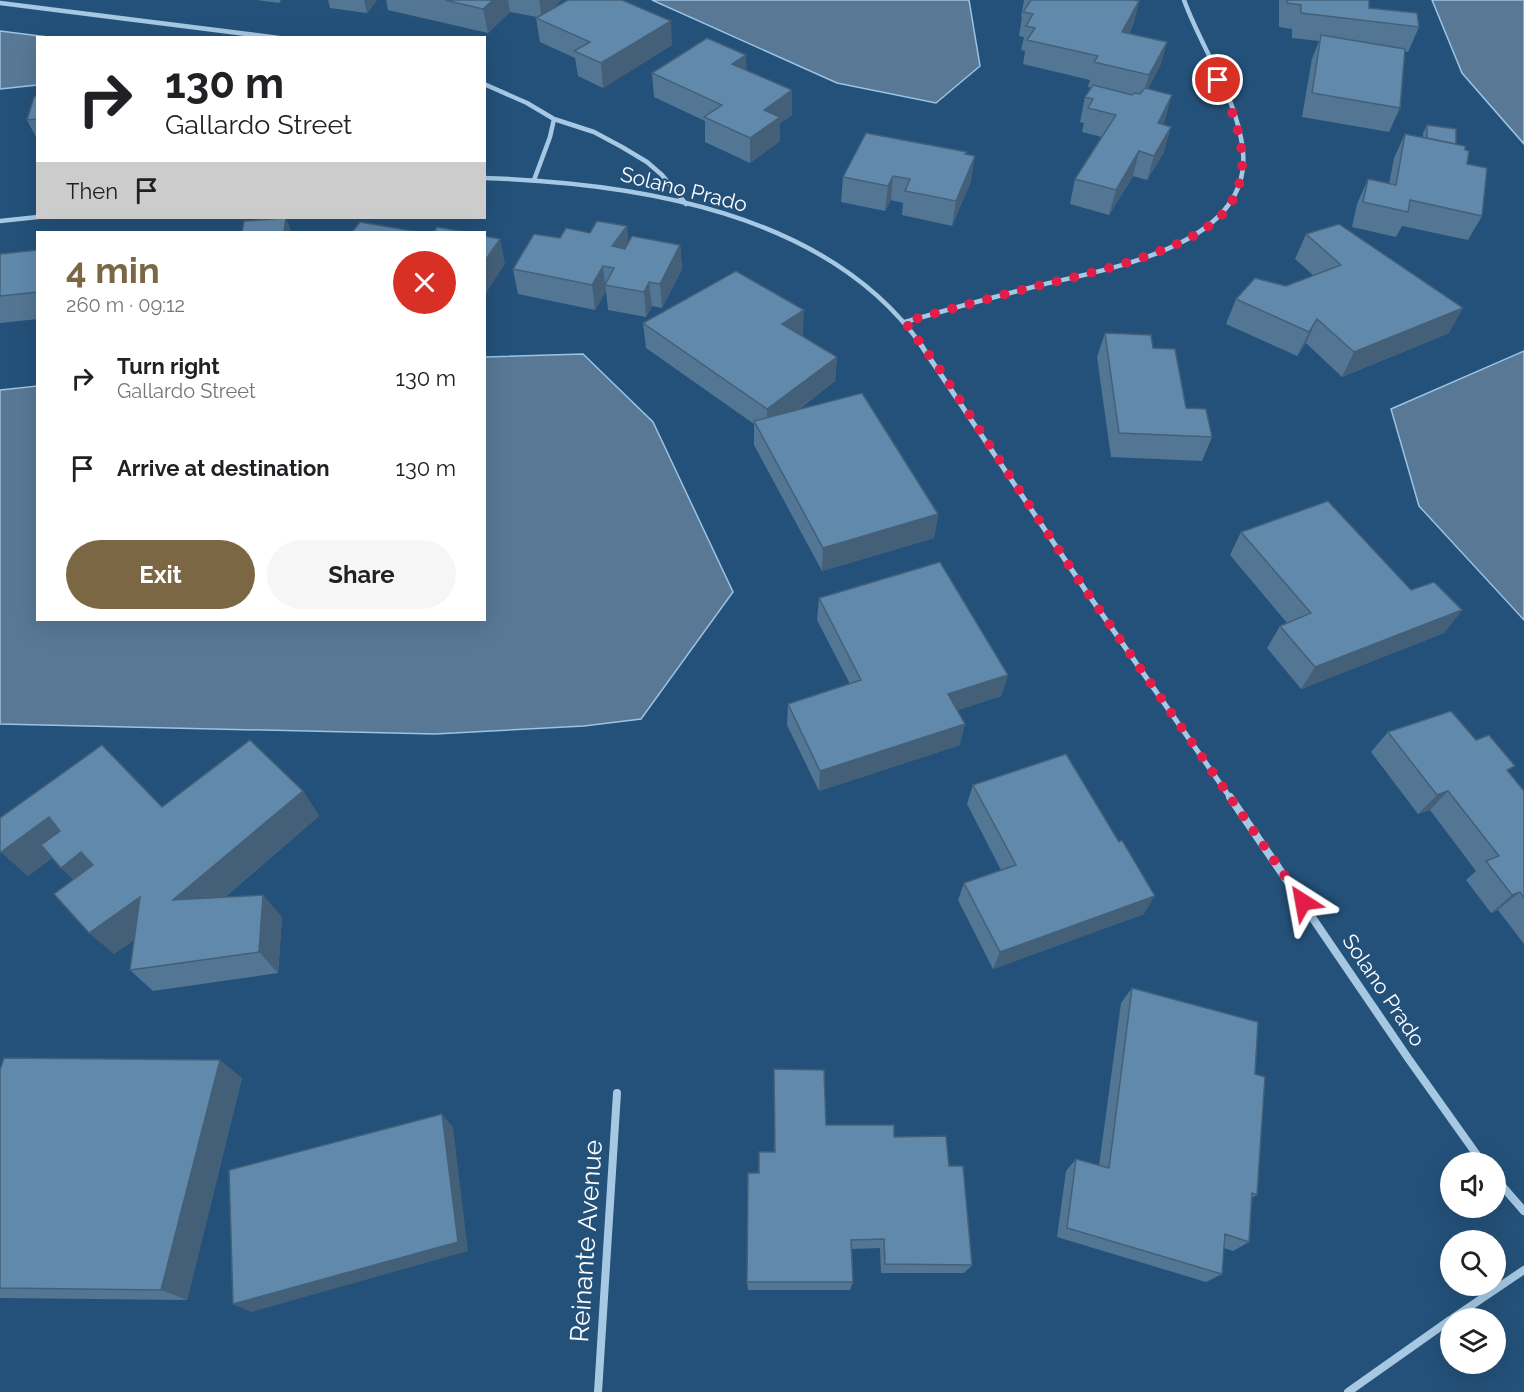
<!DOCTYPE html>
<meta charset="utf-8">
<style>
body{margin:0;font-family:Raleway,sans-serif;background:#f6f6f6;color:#202124;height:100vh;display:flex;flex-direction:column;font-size:22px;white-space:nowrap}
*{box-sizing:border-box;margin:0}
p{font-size:20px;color:#757577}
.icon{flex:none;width:33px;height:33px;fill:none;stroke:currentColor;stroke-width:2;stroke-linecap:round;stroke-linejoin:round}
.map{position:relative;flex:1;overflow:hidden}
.drawer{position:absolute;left:36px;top:231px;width:450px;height:390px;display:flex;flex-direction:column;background:#fff;border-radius:0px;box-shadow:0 6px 24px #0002}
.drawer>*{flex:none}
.guide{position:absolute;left:36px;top:36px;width:450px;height:183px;border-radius:0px;box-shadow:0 6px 24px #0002;background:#fff;color:#202124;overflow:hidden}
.controls{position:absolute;left:1440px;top:1152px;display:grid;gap:12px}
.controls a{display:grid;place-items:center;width:66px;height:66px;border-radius:50%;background:#fff;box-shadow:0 6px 24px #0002;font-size:30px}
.pin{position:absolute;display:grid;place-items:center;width:51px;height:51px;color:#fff;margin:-26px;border:3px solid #fff;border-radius:50%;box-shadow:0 2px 6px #0007}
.me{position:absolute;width:66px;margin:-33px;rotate:326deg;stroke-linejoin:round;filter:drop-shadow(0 0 4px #0008)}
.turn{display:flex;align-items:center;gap:21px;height:126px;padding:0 30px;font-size:27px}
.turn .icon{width:78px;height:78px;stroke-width:2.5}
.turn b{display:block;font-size:42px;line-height:51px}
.then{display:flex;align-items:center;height:57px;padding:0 30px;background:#0003;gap:12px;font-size:22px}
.round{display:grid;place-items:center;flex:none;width:63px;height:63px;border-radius:32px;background:#f6f6f6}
.headline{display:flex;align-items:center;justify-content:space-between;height:102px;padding:0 30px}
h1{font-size:36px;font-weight:700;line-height:45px;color:#7c6744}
.action{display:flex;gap:12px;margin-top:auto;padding:12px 30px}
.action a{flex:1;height:69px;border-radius:36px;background:#7c6744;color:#fff;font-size:24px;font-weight:700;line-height:69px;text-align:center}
.action a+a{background:#f6f6f6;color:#202124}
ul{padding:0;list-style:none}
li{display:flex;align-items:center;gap:18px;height:90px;padding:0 30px}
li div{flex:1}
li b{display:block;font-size:22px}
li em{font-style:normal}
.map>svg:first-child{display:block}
</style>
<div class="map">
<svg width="1524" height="1392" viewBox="0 0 1524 1392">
<rect width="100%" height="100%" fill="#245179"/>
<path fill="#587895" stroke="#9bc3e4" stroke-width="1.5" d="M652,0H969L980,66L936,103L837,83Z
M1432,0H1524V144L1462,73Z
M0,31L48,37L38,38L37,85L0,89Z
M1524,351V620L1419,506L1391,409Z
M583,354L653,422L733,592L641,719L584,726L435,734L0,724V390L37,386L38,620H484L485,357Z"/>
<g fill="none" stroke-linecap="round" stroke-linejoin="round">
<path stroke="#a6c8e3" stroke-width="4.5" d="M0,3L279,38
M484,84L527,103L554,119L594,132L622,147L647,162L662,175L686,204
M484,178C636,183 828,212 922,346
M534,180L550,137L554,119
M0,221L38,217
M905,322C949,309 993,297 1037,286C1104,269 1251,248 1243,152C1238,98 1202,50 1184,0"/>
<path stroke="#a6c8e3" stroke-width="5" d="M921,345L1088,594L1231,799"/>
<path stroke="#a6c8e3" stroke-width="8" d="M1230,797L1408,1058L1482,1162
M1496,1179L1524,1211
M1453,1318L1524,1270
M598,1392L617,1093
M1348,1392L1450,1320"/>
</g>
<path fill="#537694" d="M256,0H281L279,3Z
M328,0H377L367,13L330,8Z
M386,0H561L552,9L672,45L603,88L578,76L575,58L540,42L536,18L537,17L510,12L488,33L388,10Z
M1024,0H1133L1139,1L1133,25L1129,33L1167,42L1160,66L1148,89L1165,120L1163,125L1164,152L1147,180L1133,176L1109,215L1070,204L1075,179L1102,137L1082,132L1084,123L1080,122L1085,97L1092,88L1088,87L1090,80L1023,64L1025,51L1021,50L1024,37L1019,36L1022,17H1021Z
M1279,0H1369V8L1419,27L1408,52L1405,51L1400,108L1389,132L1302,117L1312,59L1319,41L1292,38V29L1279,27Z
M746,70L792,90V115L780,123V141L750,163L705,142V121L654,97L652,73Z
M38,96V137H36L27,120Z
M1427,125L1465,150L1467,164L1482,216L1468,240L1402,226L1396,237L1352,227L1357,204L1368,179L1389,184L1394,158L1405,134L1423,137V133Z
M966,155L971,181L952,226L902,215L903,203L891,200L885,211L841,202L843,177Z
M627,226L628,243L680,245L682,269L662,308L652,306L646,317L608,310L606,291L595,310L518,294L513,269L560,238Z
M1306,234L1449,333L1342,377L1306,343L1297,356L1226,324L1236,299L1286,286L1314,276L1295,259Z
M38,250V319L0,323V254Z
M643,323L803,334L801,336L837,357L835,381L798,410L938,514L934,538L822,571L754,445V424L646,348Z
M1105,333L1153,348L1186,408L1212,437L1202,461L1111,457L1097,357Z
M1241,532L1411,590L1462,610L1444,633L1301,689L1267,648L1280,626L1287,623L1230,555Z
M819,598L1008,675L1001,696L957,710L960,745L819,791L787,725L788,704L850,684L817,620Z
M1388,732L1476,740L1509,772L1524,791V944L1498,910L1491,913L1466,880L1476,871L1430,810L1418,814L1371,752Z
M973,785L1144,914L993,969L958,900L964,883L1001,870L967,804Z
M303,791L319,816L225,897L282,917L278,973L153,991L130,970L134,940L114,954L74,880L52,858L28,876L0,851L162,807Z
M1132,988L1255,1074L1257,1195L1251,1198L1249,1242L1233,1251L1224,1248L1222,1274L1206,1282L1057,1237L1066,1171L1076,1159L1099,1166L1121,1003Z
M774,1069L826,1125L894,1137L949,1166L972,1265L964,1273H881L880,1248L852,1249L853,1282L850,1290H748L747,1282L759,1173L774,1152Z
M0,1070L242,1078L187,1300L0,1298Z"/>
<path fill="#446078" d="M364,0H377L367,13Z
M493,0H508L510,12L488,33L483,9Z
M539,0H561L542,19Z
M1139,1L1133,25L1116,56L1122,32Z
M671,21L672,45L603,88L601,63Z
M1167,42L1160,66L1142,100L1149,75Z
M746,55L747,80L732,64Z
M792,90V115L780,123V141L750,163V138L764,110Z
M1172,95L1165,120L1151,148L1158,123Z
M1171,127L1164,152L1147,180L1154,156Z
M1139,151L1133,176L1109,215L1116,190Z
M975,156L971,181L952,226L956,201Z
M893,176L891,200L885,211L888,186Z
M286,218L292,232H284Z
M627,226L629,251L612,246Z
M500,239L505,264L484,296V262Z
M680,245L682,269L662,308L660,284Z
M603,266L606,291L595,310L592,285Z
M649,282L652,306L646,317L644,292Z
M1463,308L1449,333L1342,377L1354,352Z
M804,310L803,334L781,348L782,324Z
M1317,319L1306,343L1297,356L1309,332Z
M837,357L835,381L767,433V409Z
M938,514L934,538L822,571L823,548Z
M1462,610L1444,633L1301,689L1315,667Z
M1008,675L1001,696L944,715L948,694Z
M965,724L960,745L819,791L820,771Z
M303,791L319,816L195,922L173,900Z
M1448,791L1430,810L1418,814L1437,795Z
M49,817L74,842L28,876L1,852Z
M81,852L106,876L86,891L61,868Z
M1520,892L1498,910L1491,913L1512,895Z
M263,895L282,917L278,973L259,952Z
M1155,896L1144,914L993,969L1000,952Z
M140,897L162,920L114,954L89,933Z
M220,1060L242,1078L187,1300L161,1290Z
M442,1114L453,1127L468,1251L251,1312L233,1304Z"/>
<path fill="#6189ac" stroke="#446078" stroke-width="1.5" d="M445,0H493L483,9Z
M568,0H622L671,21L601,63L574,51L590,42L536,18Z
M1031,0H1133L1139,1L1122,32L1167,42L1149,75L1094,62L1098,56L1027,40L1035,28L1026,26L1033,14L1023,12Z
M1287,0H1369V8L1417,13L1419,27L1301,13V5L1287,3Z
M1321,35L1405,49L1400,108L1312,93Z
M707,38L746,55L732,64L792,90L764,110L780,117L750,138L704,117L722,105L652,73Z
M1093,85L1132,95L1134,93L1140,94L1145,88L1172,95L1158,123L1171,127L1154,156L1139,151L1116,190L1075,179L1116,115L1088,108L1093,99L1085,97Z
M38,96V119L27,120L34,97Z
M1427,125L1456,129V144L1427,138Z
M866,133L967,152L965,154L975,156L956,201L905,191L910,179L893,176L888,186L843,177Z
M1405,134L1465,146V150L1469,151L1467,164L1487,168L1482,216L1410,200L1408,212L1363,202L1368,179L1396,185Z
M286,218L284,232H242L244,221Z
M597,221L627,226L612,246L625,249L632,236L680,245L660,284L649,282L644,292L605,285L614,268L603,266L592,285L513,269L534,234L560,238L566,228L590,233Z
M360,222L419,232H352Z
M1339,224L1463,308L1354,352L1317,319L1309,332L1236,299L1255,278L1286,286L1341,265L1306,234Z
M437,227L465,232H434Z
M484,236L500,239L484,262Z
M38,250V292L0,296V254Z
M736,271L804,310L782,324L837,357L767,409L643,323Z
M1105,333L1151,335L1153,348L1175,349L1186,408L1206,409L1212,437L1119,433Z
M862,393L938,514L823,548L754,421Z
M1328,501L1411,590L1434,582L1462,610L1315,667L1280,626L1311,613L1241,532Z
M940,562L1008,675L948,694L965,724L820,771L788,704L861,680L819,598Z
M1451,711L1476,740L1489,735L1515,766L1507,770L1524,791V898L1520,892L1512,895L1486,861L1499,856L1448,791L1437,795L1388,732Z
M250,740L303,791L173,900L263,895L259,952L130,970L140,897L89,933L54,894L93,865L81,852L61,868L41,845L60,831L49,817L1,852L0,851V818L102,745L162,807Z
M1066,754L1119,842L1122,840L1155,896L1000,952L964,883L1016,865L973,785Z
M1132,988L1258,1022L1255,1074L1265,1077L1257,1195L1252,1193L1249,1242L1225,1234L1222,1274L1067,1228L1076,1159L1109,1168Z
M4,1058L220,1060L161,1290L0,1288V1070Z
M774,1069L824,1070L826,1125H894V1137L946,1136L949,1166H963L972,1265L885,1264L884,1239L851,1240L853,1282H747L748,1173H759V1152H775Z
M442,1114L458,1242L233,1304L229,1170Z"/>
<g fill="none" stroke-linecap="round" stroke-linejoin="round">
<path stroke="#e11d48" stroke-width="10" stroke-dasharray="0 18" d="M1218,80C1236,118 1256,166 1229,206C1198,252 1082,275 1029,288C988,299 946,310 905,322L940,370L1078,579L1303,902"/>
</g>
<g text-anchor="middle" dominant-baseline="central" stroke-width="4.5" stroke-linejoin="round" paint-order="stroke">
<g font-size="21" fill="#fff" stroke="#245179">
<text transform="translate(684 189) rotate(14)">Solano Prado</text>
<text transform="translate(1384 990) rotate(56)">Solano Prado</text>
</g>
<g font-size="26" fill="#fff" stroke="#245179">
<text transform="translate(586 1241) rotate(-86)">Reinante Avenue</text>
</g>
</g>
</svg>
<div class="controls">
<a><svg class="icon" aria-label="sound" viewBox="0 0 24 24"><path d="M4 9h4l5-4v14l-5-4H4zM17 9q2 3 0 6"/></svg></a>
<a><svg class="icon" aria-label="search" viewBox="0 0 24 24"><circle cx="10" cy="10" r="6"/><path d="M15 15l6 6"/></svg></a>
<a><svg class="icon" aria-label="layers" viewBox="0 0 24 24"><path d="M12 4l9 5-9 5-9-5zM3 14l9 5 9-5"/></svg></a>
</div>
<div class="pin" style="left:1218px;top:80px;background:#d93025"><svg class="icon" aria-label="arrive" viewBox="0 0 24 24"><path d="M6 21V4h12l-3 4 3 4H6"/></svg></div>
<svg class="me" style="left:1303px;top:902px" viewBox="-20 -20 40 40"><path d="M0-17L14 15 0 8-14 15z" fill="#e11d48" stroke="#fff" stroke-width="4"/></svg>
<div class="guide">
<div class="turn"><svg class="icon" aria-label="right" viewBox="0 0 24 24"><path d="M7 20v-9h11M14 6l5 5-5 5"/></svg><div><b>130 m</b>Gallardo Street</div></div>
<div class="then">Then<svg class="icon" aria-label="arrive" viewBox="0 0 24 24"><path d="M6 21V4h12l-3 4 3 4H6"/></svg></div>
</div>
<section class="drawer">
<div class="headline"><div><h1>4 min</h1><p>260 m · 09:12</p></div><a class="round" style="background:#d93025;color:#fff"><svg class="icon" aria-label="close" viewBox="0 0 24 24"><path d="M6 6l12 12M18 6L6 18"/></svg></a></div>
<ul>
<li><svg class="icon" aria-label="right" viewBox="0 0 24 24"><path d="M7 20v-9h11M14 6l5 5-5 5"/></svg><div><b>Turn right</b><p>Gallardo Street</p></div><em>130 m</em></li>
<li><svg class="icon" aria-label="arrive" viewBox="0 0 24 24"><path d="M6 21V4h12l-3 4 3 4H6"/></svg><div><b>Arrive at destination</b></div><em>130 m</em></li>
</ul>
<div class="action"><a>Exit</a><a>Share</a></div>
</section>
</div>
